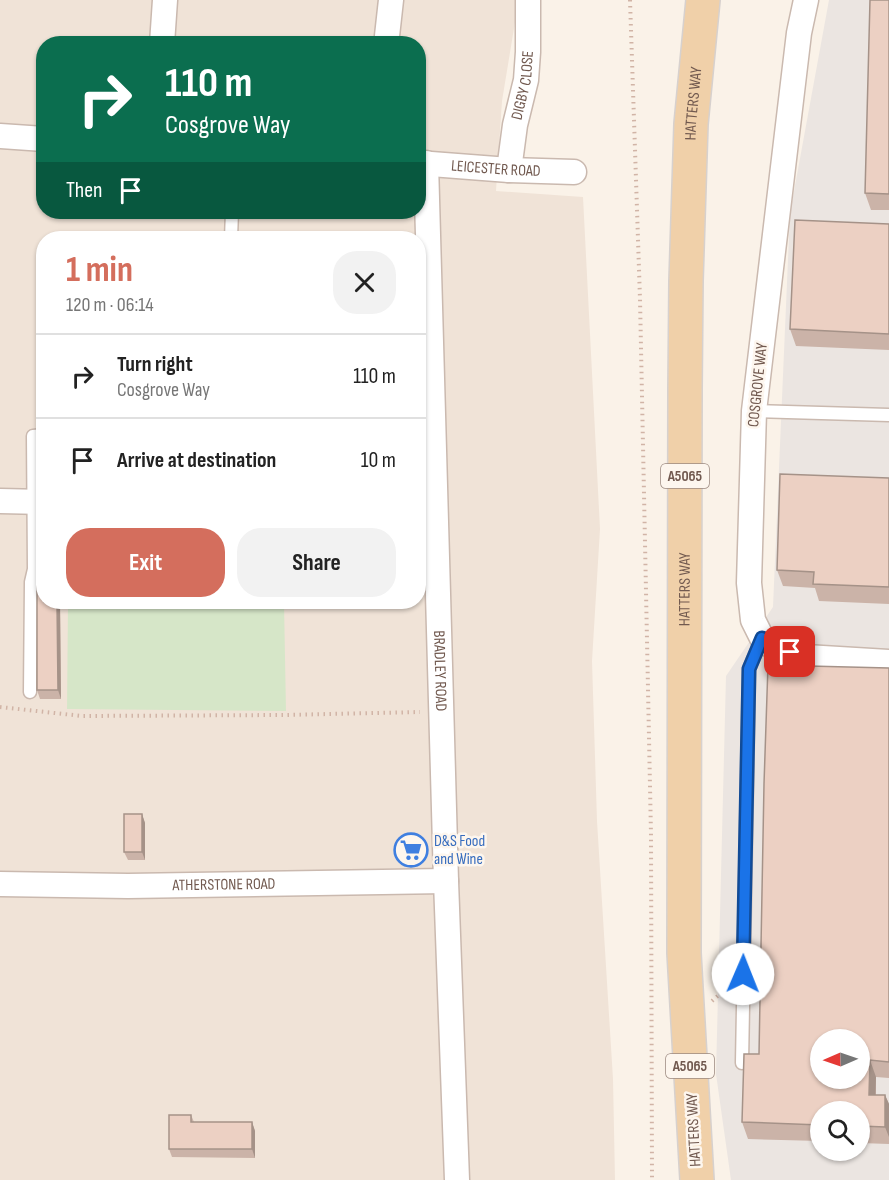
<!DOCTYPE html>
<meta charset="utf-8">
<style>
body{margin:0;font-family:"Sofia Sans Condensed",sans-serif;background:#f2f2f2;color:#222;height:100vh;display:flex;flex-direction:column;font-size:22px;white-space:nowrap}
*{box-sizing:border-box;margin:0}
p{font-size:20px;color:#767676}
.icon{flex:none;width:33px;height:33px;fill:none;stroke:currentColor;stroke-width:2;stroke-linecap:round;stroke-linejoin:round}
.map{position:relative;flex:1;overflow:hidden}
.side{position:absolute;left:36px;top:231px;width:390px;height:378px;display:flex;flex-direction:column;background:#fff;border-radius:24px;box-shadow:0 2px 4px #0004}
.side>*{flex:none}
.top-card{position:absolute;left:36px;top:36px;width:390px;height:183px;border-radius:24px;box-shadow:0 2px 4px #0004;background:#0b6e4f;color:#fff;overflow:hidden}
.needle{width:39px;rotate:268deg}
.tools{position:absolute;left:810px;top:1029px;display:grid;gap:12px}
.tools a{display:grid;place-items:center;width:60px;height:60px;border-radius:50%;background:#fff;box-shadow:0 2px 4px #0004;font-size:30px}
.pin{position:absolute;display:grid;place-items:center;width:51px;height:51px;color:#fff;margin:-26px;border-radius:12px;box-shadow:0 3px 9px #0006}
.me{position:absolute;width:66px;margin:-33px;rotate:1deg;stroke-linejoin:round;filter:drop-shadow(0 0 4px #0008)}
.turn{display:flex;align-items:center;gap:21px;height:126px;padding:0 30px;font-size:27px}
.turn .icon{width:78px;height:78px;stroke-width:2.5}
.turn b{display:block;font-size:42px;line-height:51px}
.then{display:flex;align-items:center;height:57px;padding:0 30px;background:#0003;gap:12px;font-size:22px}
.round{display:grid;place-items:center;flex:none;width:63px;height:63px;border-radius:24px;background:#f2f2f2}
.overview{display:flex;align-items:center;justify-content:space-between;height:102px;padding:0 30px}
h1{font-size:36px;font-weight:700;line-height:45px;color:#d46e5d}
.primary-button{display:flex;gap:12px;margin-top:auto;padding:12px 30px}
.primary-button a{flex:1;height:69px;border-radius:24px;background:#d46e5d;color:#fff;font-size:24px;font-weight:700;line-height:69px;text-align:center}
.primary-button a+a{background:#f2f2f2;color:#222}
ul{padding:0;list-style:none}
li{display:flex;align-items:center;gap:18px;height:84px;padding:0 30px;border-top:2px solid #e0e0e0}
li div{flex:1}
li b{display:block;font-size:22px}
li em{font-style:normal}
.map>svg:first-child{display:block}
</style>
<div class="map">
<svg width="889" height="1180" viewBox="0 0 889 1180">
<rect width="100%" height="100%" fill="#faf2e8"/>
<path fill="#f0e3d7" fill-rule="evenodd" d="M0,0H515L517,10L502,101L496,191L583,197L600,529L592,661L597,821L613,1079L615,1180H0ZM44,44H418V212H44ZM44,238H418V602H44Z"/>
<path fill="#ebe5e1" fill-rule="evenodd" d="M829,0H889V1180H731L716,1074L726,676L773,607L790,213ZM820,1040H860V1078H820ZM820,1112H860V1150H820Z"/>
<path fill="#d6e6c8" d="M68,602H284L286,711L67,709Z"/>
<g fill="none" stroke-linecap="round" stroke-linejoin="round">
<defs>
<path id="service" d="M231,238L232,212
M754,411L889,415
M30,692L31,582L34,569L33,436L44,435
M742,1063L749,669L762,638"/>
<g id="minor">
<path d="M806,0L799,33L754,411L749,583L753,620L762,638L774,648L806,657L889,662"/>
<path d="M387,36L391,0"/>
<path d="M162,44L165,0"/>
<path d="M0,136L44,139"/>
<path id="s1" d="M418,163L509,170L574,172"/>
<path id="s2" d="M426,163L446,881L457,1180"/>
<path id="s3" d="M509,170L515,125L526,80L528,52V0"/>
<path d="M0,501L44,502"/>
<path id="s4" d="M0,884L128,886L446,881"/>
</g>
<g id="primary">
<path id="s5" d="M697,1180L684,953L685,389L686,281L691,124L703,0"/>
</g>
</defs>
<use href="#service" stroke="#cab9af" stroke-width="15"/>
<use href="#minor" stroke="#cab9af" stroke-width="27"/>
<use href="#primary" stroke="#d7d1ce" stroke-width="36"/>
<path stroke="#d1b4a6" stroke-width="4" stroke-dasharray="1.5 4.5" stroke-linecap="butt" d="M630,0L640,299L651,835L652,1180
M0,707L82,716L284,715L420,712
M712,1001L729,986"/>
<use href="#service" stroke="#fff" stroke-width="12"/>
<use href="#minor" stroke="#fff" stroke-width="24"/>
<use href="#primary" stroke="#f0d0a9" stroke-width="33"/>
</g>
<path fill="#cbb3a8" d="M889,0V210H871L865,193Z
M889,224V350L796,346L790,329Z
M889,478V604L819,601L815,588L783,586L777,570Z
M44,602H60L61,699H40L37,690Z
M889,668V1078L876,1077V1095H885L889,1104V1144L860,1143V1112H820V1141L748,1139L742,1122L759,1054Z
M142,814L145,823V860H128L124,852Z
M191,1115L194,1122H252L255,1131V1158L172,1157L169,1149Z"/>
<path fill="#a59288" d="M57,602H60L61,699L58,690Z
M142,814L145,823V860L142,852Z
M870,1060L876,1077L875,1111L869,1095Z
M885,1095L889,1104V1137L885,1127Z
M252,1122L255,1131V1158L252,1149Z"/>
<path fill="#ecd0c3" stroke="#a59288" stroke-width="1.5" fill-rule="evenodd" d="M870,0H889V194L865,193Z
M795,220L889,224V334L790,329Z
M780,474L889,478V587L813,584L814,572L777,570Z
M37,555H44V602H57L58,690H37Z
M768,665L889,668V1062L870,1060L869,1095H885V1127L860,1126V1112H820V1125L742,1122L744,1054H759L764,784ZM820,1040H860V1078H820Z
M124,814H142V852H124Z
M169,1115H191V1122H252V1149H169Z"/>
<g fill="none" stroke-linecap="round" stroke-linejoin="round">
<defs>
<path id="route" d="M743,974L749,669L762,638L774,648L790,652"/>
</defs>
<use href="#route" stroke="#114b97" stroke-width="15"/>
<use href="#route" stroke="#1a73e8" stroke-width="10"/>
</g>
<defs>
<symbol id="supermarket-ring" viewBox="-11 -11 22 22"><circle r="9.5" fill="#fdf6ee" stroke="#3f7fe0" stroke-width="1.5"/><path d="M-6-5.5h2.5l.6 2H6L4.5 2H-2.5L-4.4-4H-6ZM-1.5 3.2a1.3 1.3 0 1 0 .1 0ZM3 3.2a1.3 1.3 0 1 0 .1 0Z" fill="#3f7fe0"/></symbol>
</defs>
<g fill-rule="evenodd">
<use href="#supermarket-ring" x="392" y="831" width="38" height="38"/>
</g>
<g text-anchor="middle" dominant-baseline="central" stroke-width="5" stroke-linejoin="round" paint-order="stroke">
<g fill="#fdf6ee" stroke="#9b887f" stroke-width="1.5">
<rect x="661" y="464" width="48" height="24" rx="4.5"/>
<rect x="666" y="1054" width="48" height="24" rx="4.5"/>
</g>
<g font-size="15" font-weight="bold" fill="#71594f">
<text x="685" y="476">A5065</text>
<text x="690" y="1066">A5065</text>
</g>
<g font-size="16" fill="#71594f" stroke="#fdf6ee">
<text stroke="none"><textPath href="#s3" startOffset="86">DIGBY CLOSE</textPath></text>
<text stroke="none"><textPath href="#s5" startOffset="1077">HATTERS WAY</textPath></text>
<text stroke="none"><textPath href="#s1" startOffset="78">LEICESTER ROAD</textPath></text>
<text transform="translate(758 385) rotate(-84)">COSGROVE WAY</text>
<text stroke="none"><textPath href="#s5" startOffset="591">HATTERS WAY</textPath></text>
<text stroke="none"><textPath href="#s2" startOffset="508">BRADLEY ROAD</textPath></text>
<text stroke="none"><textPath href="#s4" startOffset="224">ATHERSTONE ROAD</textPath></text>
<text transform="translate(694 1130) rotate(-93)">HATTERS WAY</text>
</g>
<g font-size="16" fill="#366cbe" stroke="#fdf6ee" text-anchor="start">
<text x="434" y="841">D&amp;S Food<tspan x="434" dy="18">and Wine</tspan></text>
</g>
</g>
</svg>
<div class="tools">
<a><svg class="needle" viewBox="-14 -14 28 28"><path d="M0-13l5 13h-10z" fill="#e53935"/><path d="M0 13l5-13h-10z" fill="#767676"/></svg></a>
<a><svg class="icon" aria-label="search" viewBox="0 0 24 24"><circle cx="10" cy="10" r="6"/><path d="M15 15l6 6"/></svg></a>
</div>
<div class="pin" style="left:790px;top:652px;background:#d93025"><svg class="icon" aria-label="arrive" viewBox="0 0 24 24"><path d="M6 21V4h12l-3 4 3 4H6"/></svg></div>
<svg class="me" style="left:743px;top:974px" viewBox="-20 -20 40 40"><circle r="19" fill="#fff"/><path d="M0-13L10 11 0 6-10 11z" fill="#1a73e8"/></svg>
<div class="top-card">
<div class="turn"><svg class="icon" aria-label="right" viewBox="0 0 24 24"><path d="M7 20v-9h11M14 6l5 5-5 5"/></svg><div><b>110 m</b>Cosgrove Way</div></div>
<div class="then">Then<svg class="icon" aria-label="arrive" viewBox="0 0 24 24"><path d="M6 21V4h12l-3 4 3 4H6"/></svg></div>
</div>
<section class="side">
<div class="overview"><div><h1>1 min</h1><p>120 m · 06:14</p></div><a class="round"><svg class="icon" aria-label="close" viewBox="0 0 24 24"><path d="M6 6l12 12M18 6L6 18"/></svg></a></div>
<ul>
<li><svg class="icon" aria-label="right" viewBox="0 0 24 24"><path d="M7 20v-9h11M14 6l5 5-5 5"/></svg><div><b>Turn right</b><p>Cosgrove Way</p></div><em>110 m</em></li>
<li><svg class="icon" aria-label="arrive" viewBox="0 0 24 24"><path d="M6 21V4h12l-3 4 3 4H6"/></svg><div><b>Arrive at destination</b></div><em>10 m</em></li>
</ul>
<div class="primary-button"><a>Exit</a><a>Share</a></div>
</section>
</div>
